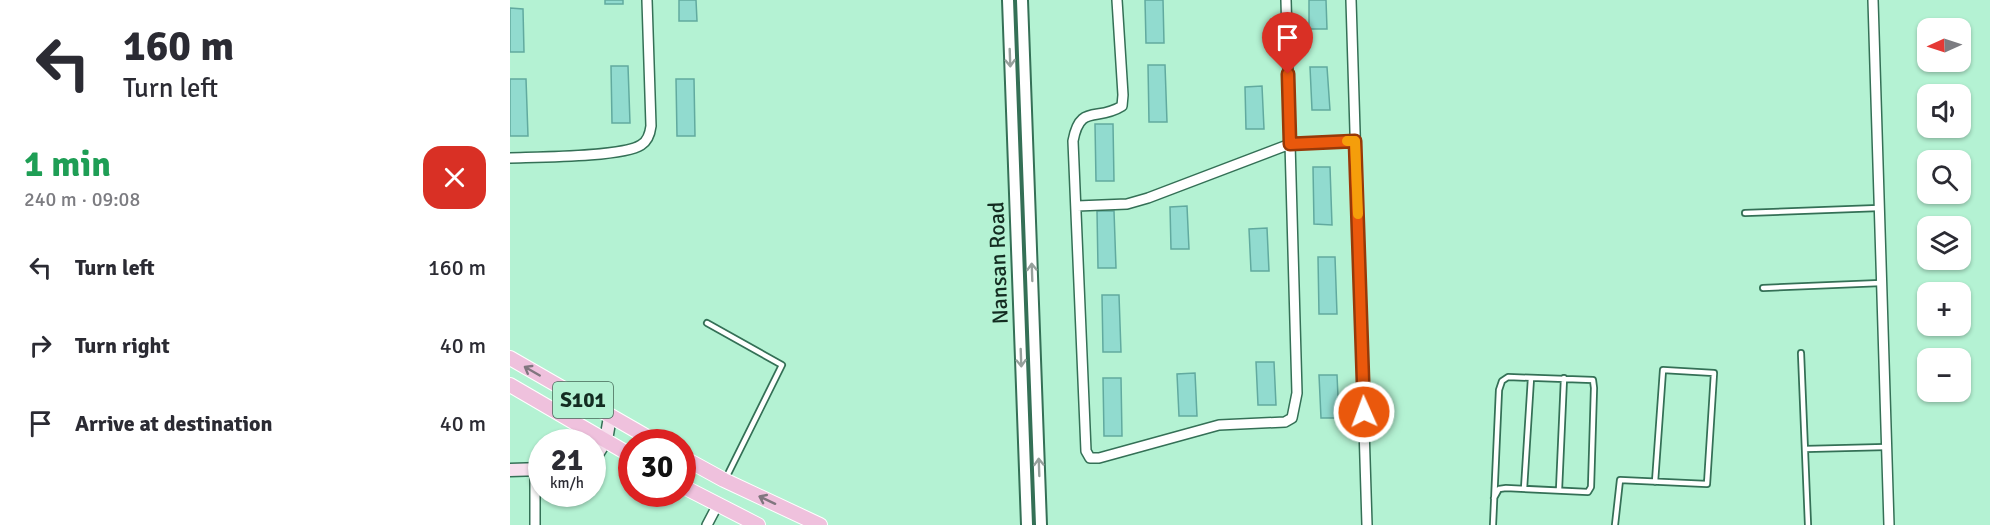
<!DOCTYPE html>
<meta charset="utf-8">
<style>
body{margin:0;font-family:Signika,sans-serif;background:#f7f7f7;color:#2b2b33;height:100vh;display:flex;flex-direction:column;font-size:22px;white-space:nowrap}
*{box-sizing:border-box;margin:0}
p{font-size:20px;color:#7c7c81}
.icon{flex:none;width:33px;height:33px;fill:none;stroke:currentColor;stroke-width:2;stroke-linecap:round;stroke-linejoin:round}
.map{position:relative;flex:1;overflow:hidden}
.side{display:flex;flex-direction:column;background:#fff;width:510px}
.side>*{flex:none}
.guide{background:#fff;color:#2b2b33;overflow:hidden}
.needle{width:39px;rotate:267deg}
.controls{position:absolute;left:1407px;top:18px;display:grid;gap:12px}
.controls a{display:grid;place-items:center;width:54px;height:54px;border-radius:12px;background:#fff;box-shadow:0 2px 4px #0004;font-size:30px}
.speed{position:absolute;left:18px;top:429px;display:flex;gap:12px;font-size:30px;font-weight:700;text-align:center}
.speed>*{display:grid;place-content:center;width:78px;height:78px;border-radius:50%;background:#fff;box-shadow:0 2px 4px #0004;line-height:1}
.speed small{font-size:15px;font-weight:400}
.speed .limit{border:9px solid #d22;background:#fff;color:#111}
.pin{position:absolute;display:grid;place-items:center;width:51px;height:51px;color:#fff;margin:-62px -26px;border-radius:50% 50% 50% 0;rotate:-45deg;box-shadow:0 0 6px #0007}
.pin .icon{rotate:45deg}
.me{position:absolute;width:66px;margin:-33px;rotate:358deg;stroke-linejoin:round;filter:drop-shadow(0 0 4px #0008)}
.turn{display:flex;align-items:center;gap:21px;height:126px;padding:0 24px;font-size:27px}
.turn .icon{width:78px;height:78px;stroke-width:2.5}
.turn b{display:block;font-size:42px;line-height:51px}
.round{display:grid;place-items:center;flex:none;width:63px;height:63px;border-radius:18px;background:#f7f7f7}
.head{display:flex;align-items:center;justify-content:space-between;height:102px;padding:0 24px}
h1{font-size:36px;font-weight:700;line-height:45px;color:#1e9e55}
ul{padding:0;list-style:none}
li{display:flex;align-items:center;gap:18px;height:78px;padding:0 24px}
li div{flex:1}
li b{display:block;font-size:22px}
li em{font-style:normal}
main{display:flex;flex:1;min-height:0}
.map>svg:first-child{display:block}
</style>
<main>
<section class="side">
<div class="guide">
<div class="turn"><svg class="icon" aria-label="left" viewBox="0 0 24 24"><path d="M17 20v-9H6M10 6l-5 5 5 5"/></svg><div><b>160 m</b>Turn left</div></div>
</div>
<div class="head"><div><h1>1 min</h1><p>240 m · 09:08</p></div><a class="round" style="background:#d93025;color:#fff"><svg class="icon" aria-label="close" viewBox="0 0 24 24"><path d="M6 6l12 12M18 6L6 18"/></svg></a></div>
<ul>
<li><svg class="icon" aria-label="left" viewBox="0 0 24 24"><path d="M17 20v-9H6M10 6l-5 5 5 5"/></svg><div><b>Turn left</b></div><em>160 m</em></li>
<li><svg class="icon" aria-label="right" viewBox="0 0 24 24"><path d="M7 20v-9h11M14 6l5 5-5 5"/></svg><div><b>Turn right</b></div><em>40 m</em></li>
<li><svg class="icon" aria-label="arrive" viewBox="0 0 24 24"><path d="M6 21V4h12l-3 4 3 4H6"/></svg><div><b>Arrive at destination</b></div><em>40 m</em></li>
</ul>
</section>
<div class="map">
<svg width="1480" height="525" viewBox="0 0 1480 525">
<rect width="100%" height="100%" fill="#b4f2d3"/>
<path fill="#91dbcf" stroke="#61aa9f" stroke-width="1.5" d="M95,0H113V4H95Z
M169,0H186L187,21H169Z
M635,0H653L654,43H636Z
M799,0H816L817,29H799Z
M0,8L13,9L14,52H0Z
M638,65H655L657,122H639Z
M101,66H118L120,123H102Z
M800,67H817L820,110H802Z
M0,79H16L18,136H0Z
M166,79H184L185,136H167Z
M752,86L754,129H736L735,87Z
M585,124H603L604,181H586Z
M803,167H820L822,225L804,224Z
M677,206L679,249H661L660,207Z
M587,211H604L606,268H588Z
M757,228L759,271H741L739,229Z
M808,257H825L827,314H809Z
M592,295H609L611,352H593Z
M746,362H764L766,405H748Z
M685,373L687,416H669L667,374Z
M809,375H827L829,418H811Z
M593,378H611L612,436H594Z"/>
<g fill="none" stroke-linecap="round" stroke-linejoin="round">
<defs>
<path id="service" d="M1235,213L1369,208
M1253,288L1371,283
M197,323L272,365L216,478
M1291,353L1298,525
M1295,449L1376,447
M1014,489L1021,378
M1049,490L1054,378
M983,525L989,390L992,381L998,377L1083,380L1084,388L1081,487L1078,492L996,488L989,489L984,498
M1105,525L1110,480L1197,484L1204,373L1153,370L1145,482"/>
<path id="minor" d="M607,0L613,95L612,106C587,122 570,103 563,141L576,451L580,458H589L709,425L775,422L782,418L787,393L776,0
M841,0L857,525
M1363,0L1379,525
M0,158C26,157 113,157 131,145C138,141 140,134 141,126L137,0
M567,206L617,204L638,198L780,144L845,141
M25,525V469
M197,525L207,506"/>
<path id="tertiary" d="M498,0L517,525
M512,0L531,525"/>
<path id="secondary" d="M82,462L96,440L100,417
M0,470L32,469"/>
<path id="primary" d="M0,358L146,442
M0,385L122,456
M172,457L214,480L310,525
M172,486L248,525"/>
</defs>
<use href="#service" stroke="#347056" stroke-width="8"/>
<use href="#minor" stroke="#347056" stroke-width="12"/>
<use href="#tertiary" stroke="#347056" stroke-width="14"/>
<use href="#secondary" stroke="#347056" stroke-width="15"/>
<use href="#primary" stroke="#fff" stroke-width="16"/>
<use href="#service" stroke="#fff" stroke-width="4.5"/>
<use href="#minor" stroke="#fff" stroke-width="9"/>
<use href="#tertiary" stroke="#fff" stroke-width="10"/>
<use href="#secondary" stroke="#f7e0ee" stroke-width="12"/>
<use href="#primary" stroke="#efc1dd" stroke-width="14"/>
</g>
<defs><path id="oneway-shaft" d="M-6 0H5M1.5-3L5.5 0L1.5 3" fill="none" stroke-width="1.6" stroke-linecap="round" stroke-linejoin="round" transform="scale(1.5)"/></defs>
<g stroke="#95a09b">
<use href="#oneway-shaft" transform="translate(500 58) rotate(88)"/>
<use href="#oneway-shaft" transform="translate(522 272) rotate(-92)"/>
<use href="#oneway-shaft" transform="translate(511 358) rotate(88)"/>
<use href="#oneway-shaft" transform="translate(529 467) rotate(-92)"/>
</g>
<g stroke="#81767f">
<use href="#oneway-shaft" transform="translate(22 371) rotate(-150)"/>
<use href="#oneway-shaft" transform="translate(257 500) rotate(-155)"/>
</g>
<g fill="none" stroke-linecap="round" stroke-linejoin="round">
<defs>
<path id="route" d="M778,74L780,144L845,141L854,412"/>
</defs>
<use href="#route" stroke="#983908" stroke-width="15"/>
<use href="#route" stroke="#ea580c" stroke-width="10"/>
<path stroke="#f59e0b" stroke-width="10" d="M837,141H845L848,214"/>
</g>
<g text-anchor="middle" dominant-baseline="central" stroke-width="5" stroke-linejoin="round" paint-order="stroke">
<rect fill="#b4f2d3" stroke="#436756" stroke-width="1.5" x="43" y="382" width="60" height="36" rx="4.5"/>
<g font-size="21" font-weight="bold" fill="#132c21">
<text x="73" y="400">S101</text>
</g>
<g font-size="22" fill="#132c21" stroke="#b4f2d3">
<text transform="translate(488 263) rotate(-92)">Nansan Road</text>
</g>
</g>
</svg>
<div class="controls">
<a><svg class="needle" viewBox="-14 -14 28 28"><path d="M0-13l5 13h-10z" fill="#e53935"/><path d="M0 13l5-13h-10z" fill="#7c7c81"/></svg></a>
<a><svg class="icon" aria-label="sound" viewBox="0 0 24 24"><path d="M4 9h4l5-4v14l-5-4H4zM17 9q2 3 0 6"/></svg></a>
<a><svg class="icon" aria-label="search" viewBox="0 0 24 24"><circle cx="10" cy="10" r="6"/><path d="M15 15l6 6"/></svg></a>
<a><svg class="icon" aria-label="layers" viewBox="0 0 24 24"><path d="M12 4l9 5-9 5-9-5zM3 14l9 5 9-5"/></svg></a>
<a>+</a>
<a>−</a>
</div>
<div class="speed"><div>21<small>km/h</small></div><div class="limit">30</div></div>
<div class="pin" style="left:778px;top:74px;background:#d93025"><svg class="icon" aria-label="arrive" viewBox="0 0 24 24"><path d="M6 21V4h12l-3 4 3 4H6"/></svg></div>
<svg class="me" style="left:854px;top:412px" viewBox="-20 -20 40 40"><circle r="17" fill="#ea580c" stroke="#fff" stroke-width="3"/><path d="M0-11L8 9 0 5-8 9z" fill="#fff"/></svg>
</div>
</main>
